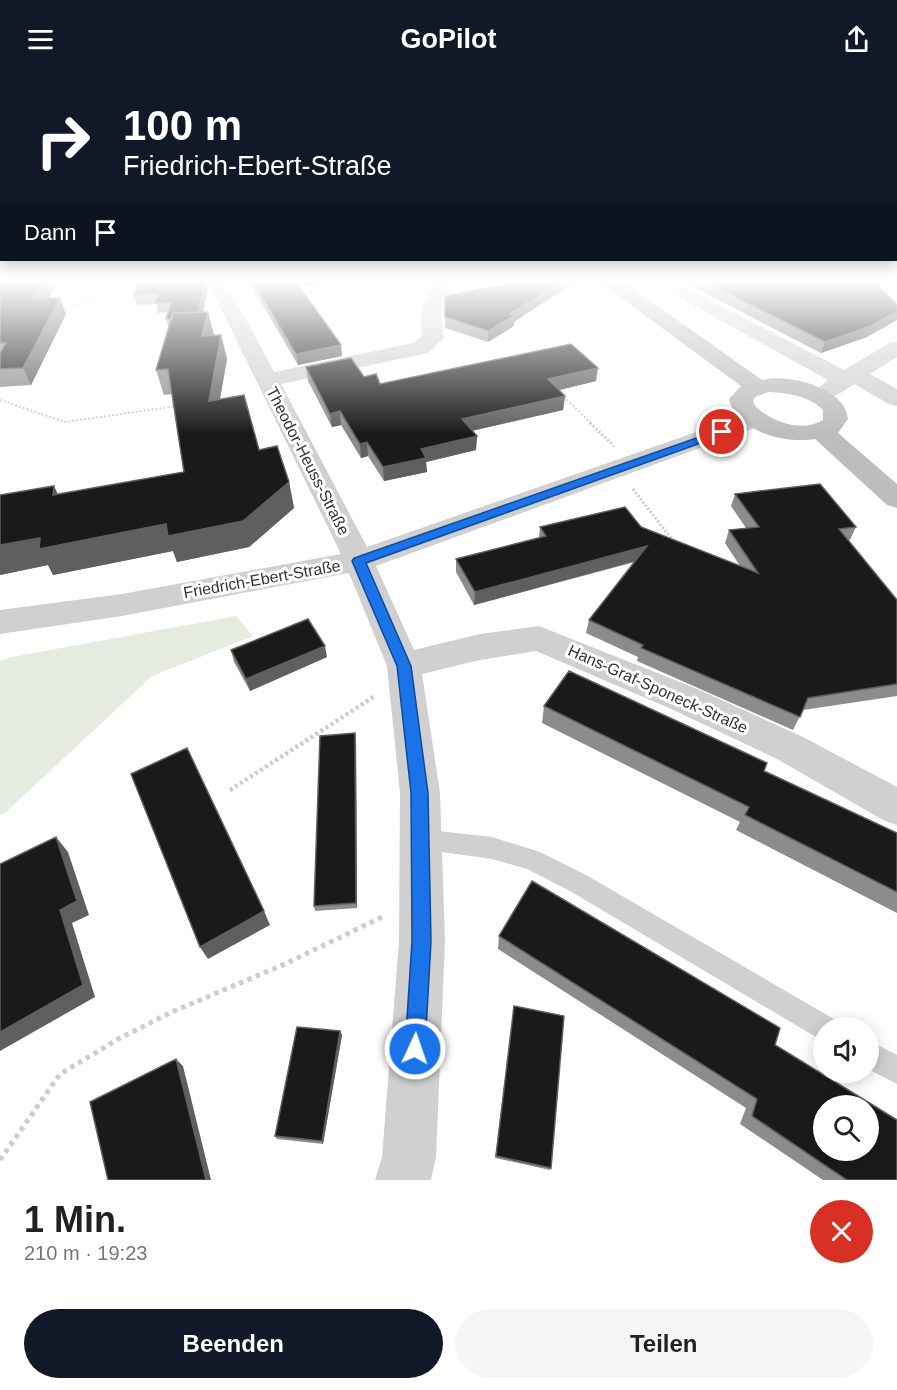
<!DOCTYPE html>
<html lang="de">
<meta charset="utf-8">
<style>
body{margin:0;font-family:Arial,sans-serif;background:#f6f6f6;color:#222;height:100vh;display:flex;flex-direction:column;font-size:22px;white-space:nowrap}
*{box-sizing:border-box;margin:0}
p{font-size:20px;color:#767676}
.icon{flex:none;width:33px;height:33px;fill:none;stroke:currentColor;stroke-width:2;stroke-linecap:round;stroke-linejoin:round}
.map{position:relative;height:1102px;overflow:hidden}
.sheet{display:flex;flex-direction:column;background:#fff;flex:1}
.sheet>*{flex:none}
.guide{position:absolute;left:0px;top:0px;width:897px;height:183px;box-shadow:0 3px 15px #0003;background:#111827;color:#fff;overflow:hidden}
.controls{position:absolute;left:813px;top:939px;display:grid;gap:12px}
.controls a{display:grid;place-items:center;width:66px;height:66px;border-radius:50%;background:#fff;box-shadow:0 3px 15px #0003;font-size:30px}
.pin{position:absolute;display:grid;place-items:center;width:51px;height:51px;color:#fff;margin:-26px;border:3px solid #fff;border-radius:50%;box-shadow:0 2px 6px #0007}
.me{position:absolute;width:66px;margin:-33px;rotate:3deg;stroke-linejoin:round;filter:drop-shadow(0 0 4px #0008)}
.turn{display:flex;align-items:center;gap:21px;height:126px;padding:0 24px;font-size:27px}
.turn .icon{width:78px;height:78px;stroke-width:2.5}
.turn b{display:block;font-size:42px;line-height:51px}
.then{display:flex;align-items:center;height:57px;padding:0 24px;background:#0003;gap:12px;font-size:22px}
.round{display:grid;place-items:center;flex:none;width:63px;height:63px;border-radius:32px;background:#f6f6f6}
.head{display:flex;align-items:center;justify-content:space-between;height:102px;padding:0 24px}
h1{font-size:36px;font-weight:700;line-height:45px}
.primary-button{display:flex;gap:12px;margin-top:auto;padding:12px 24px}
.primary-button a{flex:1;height:69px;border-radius:36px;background:#111827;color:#fff;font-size:24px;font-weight:700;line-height:69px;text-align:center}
.primary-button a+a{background:#f6f6f6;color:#222}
header{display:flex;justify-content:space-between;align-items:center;height:78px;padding:0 24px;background:#111827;color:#fff;font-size:27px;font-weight:700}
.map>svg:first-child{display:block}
</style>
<header><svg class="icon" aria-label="menu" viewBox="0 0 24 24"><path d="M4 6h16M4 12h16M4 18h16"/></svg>GoPilot<svg class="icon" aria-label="share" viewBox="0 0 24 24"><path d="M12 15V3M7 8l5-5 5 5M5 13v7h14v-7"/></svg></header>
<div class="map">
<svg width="897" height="1102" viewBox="0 0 897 1102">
<rect width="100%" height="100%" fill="#fff"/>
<path fill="#e6ecdf" d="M236,538L253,558L152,598L6,734L0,737V583L11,579Z"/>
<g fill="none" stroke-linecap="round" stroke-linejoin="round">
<path stroke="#cdcdcd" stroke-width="2" stroke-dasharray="2 2" stroke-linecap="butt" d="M61,230H67L123,207L142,205
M561,316L592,346
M0,322L65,344L177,328"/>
<path stroke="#cdcdcd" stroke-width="3" stroke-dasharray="2 2" stroke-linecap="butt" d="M590,345L614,368
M633,411L674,464"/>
<path stroke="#cdcdcd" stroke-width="4.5" stroke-dasharray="3 3" stroke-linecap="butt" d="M230,712L375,618"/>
<path stroke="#cdcdcd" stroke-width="5" stroke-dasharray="4.5 4.5" stroke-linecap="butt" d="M0,1082L60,996L120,960L174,933L285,886L382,839"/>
<path fill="#d0d0d0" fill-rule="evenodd" d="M420,751L492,759L540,774L586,797L834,941L838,950H824V963L816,959L570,813L527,791L492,781L420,771L412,768L409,761L412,754Z
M868,962L897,977V1006L868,991Z"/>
<path fill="#d0d0d0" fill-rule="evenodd" d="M207,202H225L274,294L413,265L422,258C419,235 422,220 437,202H456C440,225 439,232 444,260L428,275L281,306L367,469L745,337L754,335L763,337L766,342L763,347L376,488L414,572L480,556L539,548L695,610L803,659L897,709V747L883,742L777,681L669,630L536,573L480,582L422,596L440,715L445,863L436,1079L431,1102H375L382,1079L399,863L400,715L387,588L349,495L122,538L0,556V532L122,516L341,476Z
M680,206L844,292L889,265L897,264V279L870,296L897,311V328L889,326L854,306C842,314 833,322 819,318L815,313L828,302L673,216L670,212L673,208Z"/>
<path fill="#bdbdbd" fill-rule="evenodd" d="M600,202H621L762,302C788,295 846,310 848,341L838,355L897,406V430L887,427L815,361C786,366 737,354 729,321L741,308L602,206ZM769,314C788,315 810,318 823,332V342C802,355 772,344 755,328L753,322L757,318Z"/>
</g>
<path fill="#8c8c8c" d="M0,202H58L49,220L66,236L31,307L0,309Z
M139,202H206L208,209L203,234H208L214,257H221L227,281L220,321L259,372L289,404L294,430L249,469L177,484L173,473L53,497L48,487L0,497V417L54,408L58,417L184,394L172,316L164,317L156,292L169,251L166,241L168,234L158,235L156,226L137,227L134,217Z
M248,202H341L300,209L342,278L298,287Z
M508,202H576V203L514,244V248L488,264L445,250V218L509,205Z
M680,202H873L867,259L821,275Z
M306,289L364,299L380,306L596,303L559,312L565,318L563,332L472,353L477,358L476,372L426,384L427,394L384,403L368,378L361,380L341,347L332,349L308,303Z
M735,416L856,449L850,462H848L897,522V618L803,632L793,652L637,583L638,579L586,555L589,542L635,484L474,527L456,494V481L539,460L540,449H641L740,488L725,465L729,452L746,450L731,428Z
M231,572L327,579L250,613L234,584Z
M544,628L764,693L897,755V835L736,752L740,744L542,645Z
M356,661L357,830L315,833L314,828Z
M499,858L775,967L897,1102H823L740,1046L746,1030L498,871Z
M514,928L551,1090L550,1092L495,1080Z
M340,953L342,957L323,1066L277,1061L275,1058Z"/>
<path fill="#5f5f5f" d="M44,202H58L40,237L33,221Z
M205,202H206L208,209L200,250L197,240Z
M294,202H341L295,209Z
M564,202H576V203L514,244V248L488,264V253L510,236Z
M60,220L66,236L31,307L23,290Z
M208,234L214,257L202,258Z
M897,234V242L867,259L821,275L825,264Z
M221,257L227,281L215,348L209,323Z
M341,267L342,278L298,287L296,276Z
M598,290L596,303L547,315L548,301Z
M565,318L563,332L462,355V341Z
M340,333L341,347L332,349L330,336Z
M477,358L476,372L426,384L427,394L384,403L383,389L421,371Z
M367,364L368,378L361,380L360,366Z
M289,404L294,430L249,469L177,484L173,473L53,497L48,487L0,497V467L40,460Z
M54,408L66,434L53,417Z
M647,468L643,481L474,527L475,514Z
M325,568L327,579L250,613L246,601Z
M355,655L356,661L357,830L356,825Z
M56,759L68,774L89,837L72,845L95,919L0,973V954L60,832Z
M264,833L270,847L208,881L200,869Z
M340,953L342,957L323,1066L322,1063Z
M176,981L183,988L211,1102H206Z"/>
<path fill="#1a1a1a" stroke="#5f5f5f" stroke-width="1.5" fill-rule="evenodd" d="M0,202H44L33,221L60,220L23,290L0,291V275L6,265H0Z
M139,202H205L198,234L173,235L172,241H166L171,224L155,225L159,215L134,217Z
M252,202H295L341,267L296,276Z
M511,202H564L510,236L514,238L488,253L445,239V218L511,205Z
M701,202H873L897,227V234L871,248L825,264Z
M208,234L202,258L221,257L209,323L244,317L259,372L277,368L289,404L243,443L168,458L166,446L39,471L40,460L0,467V417L54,408L53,417L184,394L168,291L156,292L173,235Z
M571,266L598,290L548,301L565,318L462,341L477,358L421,371L426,380L383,389L367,364L360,366L340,333L330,336L306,289L351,280L364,299L376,296L380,306Z
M820,406L856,449L839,451L897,522V606L808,620L800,639L641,570L643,567L589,542L647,468L475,514L456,481L546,458L540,449L625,429L641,449L758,495L729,452L759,449L735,416Z
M308,541L325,568L246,601L231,572Z
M569,593L767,685L764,693L897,755V814L745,737L749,729L544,628Z
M355,655L356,825L314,828L320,658Z
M187,670L264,833L200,869L131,696Z
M56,759L77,823L60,832L83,907L0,954V786Z
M532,803L780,950L775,967L897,1042V1102H847L752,1038L757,1021L499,858ZM824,1028H868V1072H824Z
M514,928L564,938L551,1090L496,1078Z
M297,949L340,953L322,1063L275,1058Z
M176,981L206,1102H108L90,1024Z"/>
<linearGradient id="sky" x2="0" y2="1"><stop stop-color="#9ec6ea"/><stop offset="0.57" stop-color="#fff"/><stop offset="1" stop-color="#fff" stop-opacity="0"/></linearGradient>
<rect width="897" height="356" fill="url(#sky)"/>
<path fill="#1a73e8" stroke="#114b97" stroke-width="1.5" d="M722,351L726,352V356L366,485L411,588L428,715L431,863L425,971L422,978L415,981L408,978L405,971L412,863L411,715L397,588L352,483L354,480Z"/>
<g text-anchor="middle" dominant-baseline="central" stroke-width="6" stroke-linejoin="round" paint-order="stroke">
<g font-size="16" fill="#333" stroke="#fff">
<text transform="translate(308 383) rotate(63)">Theodor-Heuss-Straße</text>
<text transform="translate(262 501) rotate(-10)">Friedrich-Ebert-Straße</text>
<text transform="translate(658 611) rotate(24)">Hans-Graf-Sponeck-Straße</text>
</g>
</g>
</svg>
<div class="controls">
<a><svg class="icon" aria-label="sound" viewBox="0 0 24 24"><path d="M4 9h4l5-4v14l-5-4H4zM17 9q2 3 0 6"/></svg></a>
<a><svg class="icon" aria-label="search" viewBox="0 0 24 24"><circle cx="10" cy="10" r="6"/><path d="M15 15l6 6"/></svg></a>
</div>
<div class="pin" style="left:722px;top:354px;background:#d93025"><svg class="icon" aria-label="arrive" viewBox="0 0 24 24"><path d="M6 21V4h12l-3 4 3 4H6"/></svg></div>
<svg class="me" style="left:415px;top:971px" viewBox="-20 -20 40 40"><circle r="17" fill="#1a73e8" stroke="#fff" stroke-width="3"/><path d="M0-11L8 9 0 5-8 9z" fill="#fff"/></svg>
<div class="guide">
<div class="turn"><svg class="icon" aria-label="right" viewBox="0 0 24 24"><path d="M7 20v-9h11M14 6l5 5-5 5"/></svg><div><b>100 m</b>Friedrich-Ebert-Straße</div></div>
<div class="then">Dann<svg class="icon" aria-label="arrive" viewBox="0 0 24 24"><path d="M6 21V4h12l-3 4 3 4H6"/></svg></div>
</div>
</div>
<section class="sheet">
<div class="head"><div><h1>1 Min.</h1><p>210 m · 19:23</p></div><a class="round" style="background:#d93025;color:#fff"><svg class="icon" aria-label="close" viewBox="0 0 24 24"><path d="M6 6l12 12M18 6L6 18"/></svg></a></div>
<div class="primary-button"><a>Beenden</a><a>Teilen</a></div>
</section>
